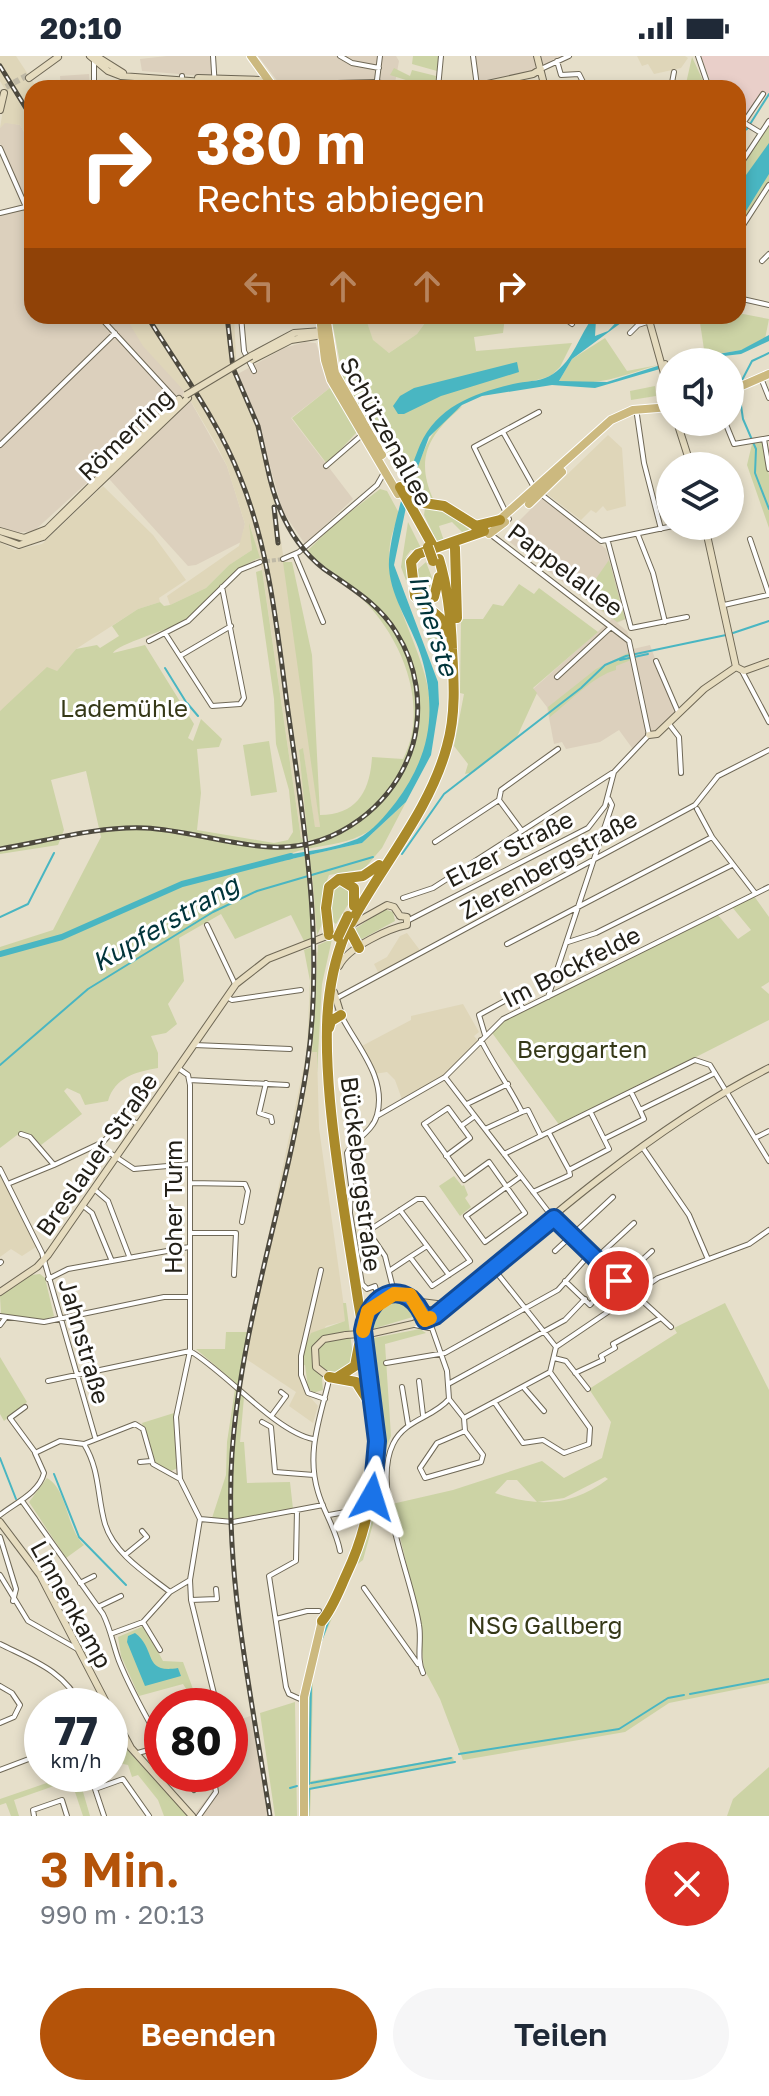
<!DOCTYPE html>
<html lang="de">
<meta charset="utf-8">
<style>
body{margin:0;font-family:"Golos Text",sans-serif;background:#f6f6f7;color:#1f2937;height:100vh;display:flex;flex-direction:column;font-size:30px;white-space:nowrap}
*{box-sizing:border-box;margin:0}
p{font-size:26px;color:#747a83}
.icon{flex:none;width:44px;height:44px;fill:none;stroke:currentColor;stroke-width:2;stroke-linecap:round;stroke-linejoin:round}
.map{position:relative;height:1760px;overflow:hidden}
.details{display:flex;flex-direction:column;background:#fff;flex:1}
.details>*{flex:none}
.top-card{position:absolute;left:24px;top:24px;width:722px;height:244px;border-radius:24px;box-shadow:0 4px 12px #0003;background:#b45309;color:#fff;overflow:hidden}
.controls{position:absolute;left:656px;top:292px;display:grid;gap:16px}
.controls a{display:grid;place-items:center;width:88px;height:88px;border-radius:50%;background:#fff;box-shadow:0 4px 12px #0003;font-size:40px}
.speed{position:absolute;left:24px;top:1632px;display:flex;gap:16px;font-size:40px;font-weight:700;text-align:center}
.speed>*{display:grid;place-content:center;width:104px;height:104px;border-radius:50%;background:#fff;box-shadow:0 4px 12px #0003;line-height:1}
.speed small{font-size:20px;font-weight:400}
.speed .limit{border:12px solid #d22;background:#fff;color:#111}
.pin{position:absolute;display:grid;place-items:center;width:68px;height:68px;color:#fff;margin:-34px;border:4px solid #fff;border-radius:50%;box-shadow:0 2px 8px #0007}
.me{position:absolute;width:88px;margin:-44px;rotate:6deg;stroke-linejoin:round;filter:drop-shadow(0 0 6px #0008)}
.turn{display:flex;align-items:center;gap:28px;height:168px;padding:0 40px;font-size:36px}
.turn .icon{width:104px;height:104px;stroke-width:2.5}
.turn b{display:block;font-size:56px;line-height:68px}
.lanes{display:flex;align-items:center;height:76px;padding:0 40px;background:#0003;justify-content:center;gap:40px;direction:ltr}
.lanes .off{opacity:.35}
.round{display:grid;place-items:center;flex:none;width:84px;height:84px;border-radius:42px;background:#f6f6f7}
.head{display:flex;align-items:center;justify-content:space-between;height:136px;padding:0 40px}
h1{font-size:48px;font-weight:600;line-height:60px;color:#b45309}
.cta{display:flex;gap:16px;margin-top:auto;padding:16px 40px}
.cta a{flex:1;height:92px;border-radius:48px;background:#b45309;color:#fff;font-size:32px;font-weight:600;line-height:92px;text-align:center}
.cta a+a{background:#f6f6f7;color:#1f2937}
.status{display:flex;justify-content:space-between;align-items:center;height:56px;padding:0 40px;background:#fff;direction:ltr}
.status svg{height:22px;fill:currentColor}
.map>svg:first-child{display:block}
</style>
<div class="status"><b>20:10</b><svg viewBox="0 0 49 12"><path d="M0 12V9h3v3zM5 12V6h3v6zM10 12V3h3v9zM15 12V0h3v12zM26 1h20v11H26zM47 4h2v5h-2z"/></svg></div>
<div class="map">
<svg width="769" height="1760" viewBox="0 0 769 1760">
<rect width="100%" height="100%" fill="#e6dfca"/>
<path fill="#dcd0bd" d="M167,0H210L216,21L142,15L140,3Z
M258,0H396L399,5L395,27H279Z
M473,0H565L533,18L478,29Z
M89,18L90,32H61L60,20Z
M5,66L20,69L32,89V260H125L186,337L227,410L245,468L241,486L196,509L188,510L101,414L34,475L16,477L0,471V158L25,150L0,87V72Z
M305,286L316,287L331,331L291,362L353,443L305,488L283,456L257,365L236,319L284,292Z
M543,441L606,493L626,563L617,567L627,575L633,593L650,589L672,648L679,658L657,678L649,679L635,696L619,674L600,686L566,693L562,686L554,688L547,651L533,633L612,563L503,481Z
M253,1659L268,1760H193L211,1737L208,1718H230V1667Z"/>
<path fill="#dfd6b9" d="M0,0H16L37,32H32V89L20,69L5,67L0,72L6,35L0,25Z
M637,0H685L688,2L681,12L654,18L648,8L642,10Z
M125,260H234L237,322L257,365L272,423L303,636L320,771L315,772L303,693L299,695L309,785L303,786L301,782L262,513L250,469L252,494L229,509L206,532L170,549L167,540L239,490L245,468L227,410L216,388L186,337L143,290Z
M365,260H430L417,278L389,297L373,285Z
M608,379L622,392L626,450L607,455L603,450L596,457L591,454L581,464L547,438Z
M103,430L153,479L186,524L159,542L160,546L138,553L76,593L57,615L0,655V486L15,494L42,488Z
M312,817L317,872L312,874L307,818Z
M407,877L422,897L380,920L374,908L387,901L400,880Z
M318,896L312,995L317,996L319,1072L346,1265L326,1270L302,1310L310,1341L318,1350L313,1367L289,1350L296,1336L243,1301L307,995L312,898Z
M463,948L479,976L474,980L479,986L445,1021L403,1046L395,1024L387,1016L374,1018L360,991L411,964V960Z
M0,1113L39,1189L22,1200L11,1193L0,1201Z"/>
<path fill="#e9cfc9" d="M701,0H769V36L754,51L747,66L738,59V32H713Z"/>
<path fill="#ccd3a5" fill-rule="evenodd" d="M413,0H439L437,15L412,8Z
M692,1L705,29L685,32Z
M394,12L410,20L412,14L436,20L435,30L428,31L390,19Z
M769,67V127L738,176V114Z
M738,257L769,263L765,283L741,294L705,300L699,260L732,265Z
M331,260H365L373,284L389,297L417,278L430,260L505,261L503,277L474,281L476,295L572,287L560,311L552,319C539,325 524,326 510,330C440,349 430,360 407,429L344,327Z
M605,282L627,315L658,309C623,319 596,332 559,325L572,303Z
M655,330L656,340L631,344L630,335Z
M331,331L357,376L327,408L292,362Z
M463,350C429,378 414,402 434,445L414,440L410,432C422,399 431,366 463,350Z
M762,386L769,419V472L747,409L752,388Z
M380,433L387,435L400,459C348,552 509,639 379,767C348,797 301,784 278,806L362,787L406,746L382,792L364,813L329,819C321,837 328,862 317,879L312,817L307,819L312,882L304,885L291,859L235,883L221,858L179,882L184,925L168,948L177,968L166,977L151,980L158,997V1012C136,1016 115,1021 108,1045L85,1049L80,1038L67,1032L64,1035L82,1058L41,1089L32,1079L21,1076L0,1092V891L53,874L101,781L86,715L51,724L64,774L58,789L0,798V655L47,611L57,615L76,593L97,589L100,592L119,580L112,570L138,553L160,546L164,550L170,549L206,532L229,509L252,494L249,467L260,502C228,512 210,547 184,565C169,574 117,588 113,597L145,589L194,668L188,682L193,685L201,663L222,683L219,691L197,693L201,737L197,774L274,787L288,784L293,776L289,734L276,688L274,643L256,516L262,514L301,782L308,785L299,694L303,692L315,771H320L283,506H292L312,599L320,759C357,759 370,735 372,701L403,703C431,649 400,577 358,539C341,524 321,513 306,496L336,467Z
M425,452L447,456L472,476L450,482L462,476L452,466L439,470L444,485L439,490L424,459Z
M408,466L422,494H411L405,502L415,496L409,526C425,548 454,578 437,607L401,511Z
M609,504L625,563L617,566L574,532L583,520L593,527Z
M426,506L434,527L430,538L426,539L419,535L416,515Z
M519,528L534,538L539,532L598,576L533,632L537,637L516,683L474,716L465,718L468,708L454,690L464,638L460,637L461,563H483L493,548L503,550Z
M630,596L631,604L616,610V614C595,619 569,646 550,661L548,651L596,613Z
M269,685L277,736L251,740L243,689Z
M339,828L349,832V847L336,868L328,862L330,838Z
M754,840L769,861V926L761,931L769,938V964L560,1070L490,974L499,966L717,858L738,883L751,874L732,851Z
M384,853L393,856L395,865L360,884L355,873Z
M332,883L322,928L317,1017V996H312L318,889Z
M312,891L307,995L310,925L304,894Z
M454,1120L462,1130L464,1129L468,1139L465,1142L471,1151L460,1160L439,1130Z
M40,1218L45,1222L54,1260L43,1264L1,1258L0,1240L31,1219Z
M401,1240L412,1246L416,1260L369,1274L370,1256Z
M343,1247H346L353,1300L348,1312L334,1317L321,1312L323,1334L313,1337L308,1332L305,1309L302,1310L304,1293L311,1277L345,1265Z
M725,1247L769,1334V1627L669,1647L625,1676L463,1704L440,1643L424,1613L418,1556L392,1448L453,1434L542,1405L564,1422L602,1402L611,1366L589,1333L677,1277L674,1272ZM605,1421L608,1423C571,1451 536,1451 495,1437L507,1424H517L537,1446L564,1442Z
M420,1273L426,1277L385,1288L391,1380C382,1399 377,1437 389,1453L376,1457L363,1504L355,1510L322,1585L313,1620L311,1725L453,1701L454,1707L311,1732L310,1760H305V1653L313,1600L374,1442L368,1283Z
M226,1276H248L238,1329L196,1293H225Z
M0,1301L27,1346L4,1365L0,1358Z
M235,1333L244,1341L240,1386H244L247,1427L290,1426L293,1453L236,1463L212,1462L226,1419L227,1386Z
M174,1357L178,1412L171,1415L153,1406L142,1367Z
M47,1422C68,1434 66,1472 84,1489L66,1502L29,1446Z
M144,1570L163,1605L183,1606L193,1633L188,1636L183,1628L139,1640L121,1600L118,1581Z
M295,1646L297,1760H275L260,1657Z
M117,1676L130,1697L188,1760H164L158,1744L138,1719L132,1721L128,1709L119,1707L110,1710V1677Z
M769,1711V1760H727L733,1743Z
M73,1718H89L79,1722L90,1760H83L71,1724L14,1744L19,1760H11L6,1747L0,1749V1743Z"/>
<path fill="#49b6c2" d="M769,87V118L738,168L741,126Z
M594,260H601L596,264L595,280L608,275L622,260L625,264L572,303L559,325L607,326L670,306V310L595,332L552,329L482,340L462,349L429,381L410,432L394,509L438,626L439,648L431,699L406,746L362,787L287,804L286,799C309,795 335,792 357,783C373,775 385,760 396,746C430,700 437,657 422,603C414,573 391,544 389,512C387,486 409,415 420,389C438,349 477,336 518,327C530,325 543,325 553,318C574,304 579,279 594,260Z
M769,279V285L741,298L672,306L741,294Z
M517,306L519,316L441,340L404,358H398L393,350L400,340L414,332Z
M135,1577C157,1593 142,1618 178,1612L181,1620L145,1630L127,1586L128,1580Z"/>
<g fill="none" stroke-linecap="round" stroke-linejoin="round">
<path stroke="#49b6c2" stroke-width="2" d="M738,79L747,73L769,38
M741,326L752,305L769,297
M739,336L743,363L756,393L755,417L769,453
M733,577L769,565
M620,604L648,598
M165,612L186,646
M187,647L198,660
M402,798L444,738L581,632L605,609L626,600L726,579
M0,861L28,848L54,797
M0,1009L88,933L213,856L257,835L373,801
M378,1346L379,1411
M0,1402L16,1443
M54,1418L79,1481L126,1529
M375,1448L378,1418
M320,1588L329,1564
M690,1638L769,1623
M459,1698L619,1673L668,1642L684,1639
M311,1727L451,1702
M309,1728L311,1629
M290,1732L297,1730
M309,1733L455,1706
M308,1760L309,1733"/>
<path stroke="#49b6c2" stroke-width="6" d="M0,898L62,881L182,828L291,800"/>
<path stroke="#bfb9a6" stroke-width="4" stroke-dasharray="4 2" stroke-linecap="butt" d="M260,506L283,503"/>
<path stroke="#bfb9a6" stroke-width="6" stroke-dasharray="6 3" stroke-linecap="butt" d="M6,31L28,19"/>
<defs>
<path id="street" d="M213,0L215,32
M340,0L352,7L379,12
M473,0L477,30
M698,0L709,32
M557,5L561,19L579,18L586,32
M541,13L569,0
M94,32V2
M181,32L182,20
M376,32L380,0
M438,32L441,0
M671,32L674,16
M738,63L761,77
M744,66L763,38
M0,92L26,151L32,176
M738,112L769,65
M0,157L25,151
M738,177L769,129
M762,205L769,198
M738,242L769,249
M99,260L178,346
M241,260L244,295L254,315
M570,260L567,264L572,268
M630,277L638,269L665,260
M761,322L769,342
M637,359L644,407L661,473
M725,366L734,388L769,382
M503,376L535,433
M764,383L769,413
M0,389L115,277
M326,410L363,378
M542,439L601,485L673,470
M509,463L474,391L539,356
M638,479L653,517L665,566
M750,483L769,539
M608,486L631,572L687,561
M295,499L323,566
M283,503L299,496L377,429L385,415
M724,549L768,539
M165,577L212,650L240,648L244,642L222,531
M149,585L188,565L240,514L260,506
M180,600L231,570
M656,605L678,656
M742,615L769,666
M557,621L611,571
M669,668L679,681L681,717
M499,744L501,734L558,693
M697,753L712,781L755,837
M435,786L499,744L522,775
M403,842L433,832L612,717
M409,864L588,772L605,750L614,716L649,679L629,585L490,478
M207,869L235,928
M568,886L596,877L732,809
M507,888L712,781
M227,941L232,944L301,934
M548,941L612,749L609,743
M337,942L695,749L718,720L769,694
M342,961C358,992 387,1022 377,1059C373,1076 352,1085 347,1097L351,1129L350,1157L362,1228L367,1233L375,1230L376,1234
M485,979L479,959L512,941L518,943L523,953
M481,984C494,1010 509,1030 522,1056L528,1054L541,1080
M194,989L290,993
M178,1012L188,1019L190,1029V1295L176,1361L180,1423L200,1463L190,1524L191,1544L217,1650
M445,1021L557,1167L671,1271
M189,1024L287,1029
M266,1027L259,1057L271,1061L272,1066
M632,1038L640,1054L715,1017
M467,1048L508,1028
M591,1057L604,1083L644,1063L640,1054
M377,1060L445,1021L503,963L769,831
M461,1070L475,1060
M485,1073L522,1056
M549,1077L569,1114L609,1093L604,1083
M755,1082L769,1075
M98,1089L134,1113L190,1108
M643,1092L689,1159L707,1201
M504,1098L695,1004L710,1009L769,1105
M446,1100L470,1082L448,1052L424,1068L464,1124L489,1106L525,1157L485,1186L466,1160L520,1121
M54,1109L103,1086L126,1061L139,1069
M0,1113L42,1197L95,1381
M10,1127L54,1109L30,1081L21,1078
M190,1127L245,1128L248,1135L242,1166
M94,1133L108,1145L129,1200
M533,1136L570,1119L569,1114
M82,1149L92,1157L111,1203
M400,1154L449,1219
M190,1177H236L234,1219
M555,1195L613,1141
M410,1201L427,1190
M595,1203L634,1167
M0,1207L1,1206
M493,1212L556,1291
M321,1214L301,1300V1319L308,1337L325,1343
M389,1215L410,1201L432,1230L470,1205L424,1143H417L368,1175L385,1200L394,1236
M48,1223L68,1213L189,1191
M565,1225L590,1249L615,1221
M619,1225L652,1195
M0,1260L44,1266L164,1241H190
M0,1269L6,1261
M415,1269L429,1272
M556,1291L658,1222L749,1188L769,1174
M554,1302L566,1305L588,1333
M386,1307L445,1297L558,1234L590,1198
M575,1317L603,1304L601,1300L615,1292L613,1288L661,1262
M329,1324C320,1363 306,1396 318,1436C324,1457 336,1473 340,1495
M48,1325L190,1295C225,1315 276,1376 313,1383
M419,1325L423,1359
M450,1327L565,1264L585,1243
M402,1331L408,1368
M525,1333L544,1355
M449,1343L464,1362
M495,1347L523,1387L543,1384L564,1397L589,1388L590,1372L550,1316
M25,1351L10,1362L35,1396
M272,1359L286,1340L281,1336
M262,1366L271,1371L275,1416L314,1419
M465,1375L437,1387L420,1412L425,1422L481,1406L483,1399L465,1375L464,1362L550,1316L556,1291
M84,1388C100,1414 97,1440 105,1468C114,1498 147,1518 170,1536
M140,1406L151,1405
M22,1445L103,1558C111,1574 113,1589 119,1605C131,1635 147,1662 162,1689
M297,1454L296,1505L269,1520L286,1631L289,1638L300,1643
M0,1459C15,1447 39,1437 44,1417L35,1397L60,1385L84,1388L135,1368L143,1373L153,1408L180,1423
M329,1459L356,1454
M200,1463L233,1466L323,1449
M0,1481L16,1533L13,1545
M125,1499L147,1481L142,1475
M0,1519L28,1565L79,1594
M80,1527L94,1520
M364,1532L418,1608
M191,1544L217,1543L216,1533
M98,1551L121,1540
M276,1563L307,1555H319
M143,1566L160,1594
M113,1577L143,1566L170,1536L190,1524
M0,1588C32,1604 65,1615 81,1650
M423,1617C416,1603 422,1584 419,1569C412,1521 371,1433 393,1388C405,1363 433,1362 449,1343L447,1315L428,1261
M0,1630L12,1637L20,1649L14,1661L0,1667
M190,1637L194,1650
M110,1674L120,1672
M138,1697L162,1690
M0,1714L42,1698
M180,1718L194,1734
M34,1760L33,1754L62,1744L67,1760
M104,1760L95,1733L123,1723L149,1760
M199,1760L216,1736L213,1718"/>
<path id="secondary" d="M90,0L108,15L121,20L260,30L376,27L400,32
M96,0L123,17
M537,0L545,32
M29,22L58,1
M198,22L260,24L270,28
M469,32L533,18L541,13
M0,54L4,37
M649,264L670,339
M251,300L294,277L322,275
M252,304L291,284L323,279
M665,308L670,324
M677,366L691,410
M705,470L736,611
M0,475L24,482L47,473L179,343
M0,482L19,489L43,481L188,342
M736,611L744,615L769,606
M649,679L657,678L704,633L736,611
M353,868L387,849L394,851L400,860
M339,910C348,891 390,872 407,869V861L400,860
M334,936L341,959
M393,1234L415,1238L427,1259
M0,1236L37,1211L48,1199L236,928L268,903L332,878
M414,1243L423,1260
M421,1246L445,1249
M373,1277L413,1268L442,1256C537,1171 655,1069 769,1012
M329,1321L316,1311L315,1292L324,1283L346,1279
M0,1466L40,1519L108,1650
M110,1653L131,1692L192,1760"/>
<path id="primary" d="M251,0L274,32
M320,260L325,304L331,324L398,438
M326,260L335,317L382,399
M730,335L769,318
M529,448L562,416
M496,467L611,364L633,354L670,351
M489,478L505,466
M304,1760V1641L322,1565"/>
<path id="highway" d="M400,431L433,490
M404,437L417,446L444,450L484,475
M475,470L500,464
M455,492L457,562
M417,537L424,543L434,541L439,521
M446,576L440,562L415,540L411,506L418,498L484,475
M341,824L354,832V850
M351,867C382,809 430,754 447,690C456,659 454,625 452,593C451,562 448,533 439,503
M350,875L359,892
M329,879L326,852L329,831L339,823L363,820L379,809
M329,972L331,965L341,959
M364,1268L371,1251L394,1238
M329,1321L356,1326L367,1343
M338,1321L355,1310L359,1289
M322,1565C333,1552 340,1532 347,1517C390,1426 374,1338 358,1244C348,1178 336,1112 330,1045C325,988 323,932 345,878"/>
</defs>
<use href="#street" stroke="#6f6856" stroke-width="6"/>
<use href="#secondary" stroke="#6f6856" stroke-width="8"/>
<use href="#primary" stroke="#fff" stroke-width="10"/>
<use href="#highway" stroke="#fff" stroke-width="12"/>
<use href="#street" stroke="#fff" stroke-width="4"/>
<use href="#secondary" stroke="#e6dcbf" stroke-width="6"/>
<use href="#primary" stroke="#ccb97f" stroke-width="8"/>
<use href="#highway" stroke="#aa8a2a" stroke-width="10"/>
<defs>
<path id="rail" d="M0,10L32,62
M147,260C179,312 218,364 240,421C269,492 277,572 287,648C304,768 325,890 307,1010C287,1141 241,1266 232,1398C224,1519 252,1641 270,1760
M227,260L233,312L258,370L270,423
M274,451L278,487
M0,793C47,785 97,770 145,772C187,774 229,789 271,791C336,794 395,749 413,688C423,650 417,609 396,576C379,548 351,532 324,513C293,489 276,452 268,414"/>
</defs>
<use href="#rail" stroke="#4d493e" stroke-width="5"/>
<use href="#rail" stroke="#fff" stroke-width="2" stroke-dasharray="6" stroke-linecap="butt"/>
<defs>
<path id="secondary-bridge" d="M186,339L251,300
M346,1279L373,1277"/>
<path id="highway-bridge" d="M428,491L433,505
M338,881L348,860"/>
</defs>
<use href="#secondary-bridge" stroke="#6f6856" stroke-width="8" stroke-linecap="butt"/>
<use href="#highway-bridge" stroke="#fff" stroke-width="12" stroke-linecap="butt"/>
<use href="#secondary-bridge" stroke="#e6dcbf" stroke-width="6"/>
<use href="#highway-bridge" stroke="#aa8a2a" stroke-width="10"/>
</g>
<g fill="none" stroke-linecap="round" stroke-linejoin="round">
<defs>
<path id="route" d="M372,1441L377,1385L363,1274C369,1235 408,1220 425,1264L435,1260L554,1162L619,1225"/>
</defs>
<use href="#route" stroke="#114b97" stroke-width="20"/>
<use href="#route" stroke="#1a73e8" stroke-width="14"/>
<path stroke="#f59e0b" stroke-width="14" d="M363,1275L368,1255L394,1238L410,1239L425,1264L430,1262"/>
</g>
<g text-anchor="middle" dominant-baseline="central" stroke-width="6" stroke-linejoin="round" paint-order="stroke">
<g font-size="24" fill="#221f17" stroke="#fff">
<text transform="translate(387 375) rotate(61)">Schützenallee</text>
<text transform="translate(125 378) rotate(-44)">Römerring</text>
<text transform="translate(566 513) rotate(37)">Pappelallee</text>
<text transform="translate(509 792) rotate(-27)">Elzer Straße</text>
<text transform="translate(548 808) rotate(-29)">Zierenbergstraße</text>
<text transform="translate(571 910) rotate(-27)">Im Bockfelde</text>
<text transform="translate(96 1098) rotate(-55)">Breslauer Straße</text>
<text transform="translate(362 1118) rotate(83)">Bückebergstraße</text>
<text transform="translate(172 1151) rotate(-90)">Hoher Turm</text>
<text transform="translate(85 1285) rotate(74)">Jahnstraße</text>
<text transform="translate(72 1548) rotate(61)">Linnenkamp</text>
</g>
<g font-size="24" fill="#353817" stroke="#fff">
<text x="124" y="651">Lademühle</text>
<text x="582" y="992">Berggarten</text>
<text x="545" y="1568">NSG Gallberg</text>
</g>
<g font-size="26" font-style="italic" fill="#00343a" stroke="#fff">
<text transform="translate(434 569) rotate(72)">Innerste</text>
<text transform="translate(165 867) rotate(-30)">Kupferstrang</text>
</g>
</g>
</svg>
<div class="controls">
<a><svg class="icon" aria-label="sound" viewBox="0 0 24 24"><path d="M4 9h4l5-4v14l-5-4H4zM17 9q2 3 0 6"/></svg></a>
<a><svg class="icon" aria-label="layers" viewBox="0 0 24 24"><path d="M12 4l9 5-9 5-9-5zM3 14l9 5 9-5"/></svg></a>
</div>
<div class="speed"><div>77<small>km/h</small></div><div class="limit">80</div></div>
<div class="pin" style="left:619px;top:1225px;background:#d93025"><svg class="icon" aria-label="arrive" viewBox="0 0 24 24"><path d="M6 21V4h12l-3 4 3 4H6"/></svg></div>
<svg class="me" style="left:372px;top:1441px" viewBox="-20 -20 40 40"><path d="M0-17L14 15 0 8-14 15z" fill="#1a73e8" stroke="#fff" stroke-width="4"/></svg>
<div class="top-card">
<div class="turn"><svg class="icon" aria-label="right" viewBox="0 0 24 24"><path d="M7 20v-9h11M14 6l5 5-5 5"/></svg><div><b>380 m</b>Rechts abbiegen</div></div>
<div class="lanes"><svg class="icon off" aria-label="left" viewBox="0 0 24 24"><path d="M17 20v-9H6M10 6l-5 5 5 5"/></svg><svg class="icon off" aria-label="ahead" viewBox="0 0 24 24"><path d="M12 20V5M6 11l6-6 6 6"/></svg><svg class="icon off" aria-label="ahead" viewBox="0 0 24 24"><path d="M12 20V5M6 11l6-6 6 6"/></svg><svg class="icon" aria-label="right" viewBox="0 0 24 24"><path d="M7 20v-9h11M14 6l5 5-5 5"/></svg></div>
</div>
</div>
<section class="details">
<div class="head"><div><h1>3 Min.</h1><p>990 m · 20:13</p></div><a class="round" style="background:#d93025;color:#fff"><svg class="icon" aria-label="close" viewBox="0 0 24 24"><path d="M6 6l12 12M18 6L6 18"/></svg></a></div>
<div class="cta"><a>Beenden</a><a>Teilen</a></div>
</section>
